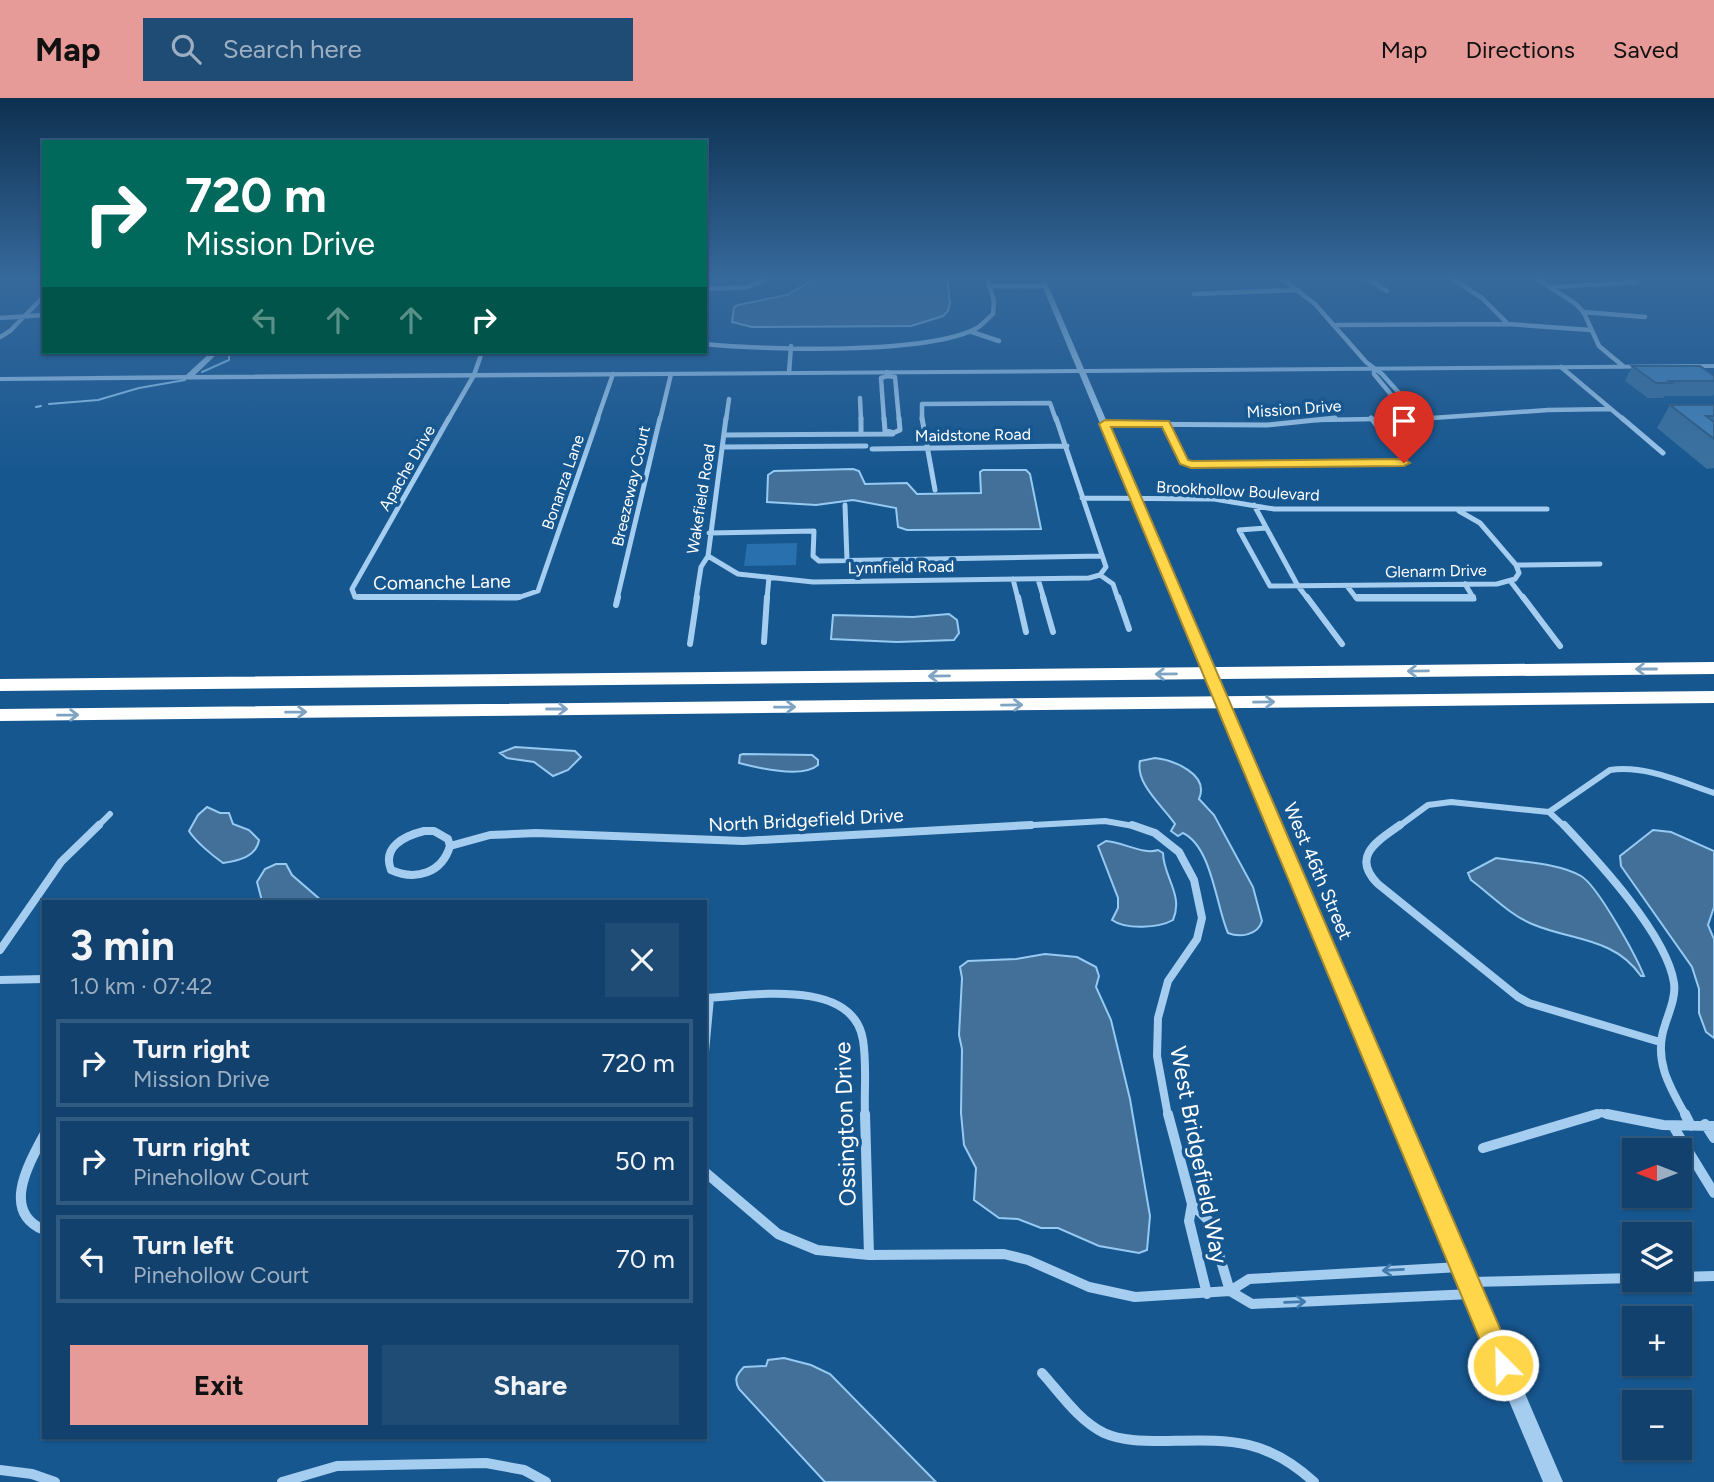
<!DOCTYPE html>
<meta charset="utf-8">
<style>
body{margin:0;font-family:Figtree,sans-serif;background:#1e4c74;color:#f1f3f6;height:100vh;display:flex;flex-direction:column;font-size:26px;white-space:nowrap}
*{box-sizing:border-box;margin:0}
p{font-size:23px;color:#9cafc2}
.icon{flex:none;width:38px;height:38px;fill:none;stroke:currentColor;stroke-width:2;stroke-linecap:round;stroke-linejoin:round}
.map{position:relative;flex:1;overflow:hidden}
.side{position:absolute;left:42px;top:802px;width:665px;height:539px;display:flex;flex-direction:column;background:#11416c;border-radius:0px;box-shadow:0 2px 5px #0004,0 0 0 2px #305a7f}
.side>*{flex:none}
.banner{position:absolute;left:42px;top:42px;width:665px;height:214px;border-radius:0px;box-shadow:0 2px 5px #0004,0 0 0 2px #305a7f;background:#00695c;color:#fff;overflow:hidden}
.needle{width:46px;rotate:270deg}
.controls{position:absolute;left:1622px;top:1040px;display:grid;gap:14px}
.controls a{display:grid;place-items:center;width:70px;height:70px;border-radius:0px;background:#11416c;box-shadow:0 2px 5px #0004,0 0 0 2px #305a7f;font-size:35px}
.pin{position:absolute;display:grid;place-items:center;width:60px;height:60px;color:#fff;margin:-72px -30px;border-radius:50% 50% 50% 0;rotate:-45deg;box-shadow:0 0 7px #0007}
.pin .icon{rotate:45deg}
.me{position:absolute;width:77px;margin:-38px;rotate:337deg;stroke-linejoin:round;filter:drop-shadow(0 0 5px #0008)}
.turn{display:flex;align-items:center;gap:24px;height:147px;padding:0 28px;font-size:32px}
.turn .icon{width:91px;height:91px;stroke-width:2.5}
.turn b{display:block;font-size:49px;line-height:60px}
.lanes{display:flex;align-items:center;height:66px;padding:0 28px;background:#0003;justify-content:center;gap:35px;direction:ltr}
.lanes .off{opacity:.35}
.round{display:grid;place-items:center;flex:none;width:74px;height:74px;border-radius:0px;background:#1e4c74}
.headline{display:flex;align-items:center;justify-content:space-between;height:119px;padding:0 28px}
h1{font-size:42px;font-weight:700;line-height:52px}
.button{display:flex;gap:14px;margin-top:auto;padding:14px 28px}
.button a{flex:1;height:80px;border-radius:0px;background:#e69b98;color:#111;font-size:28px;font-weight:700;line-height:80px;text-align:center}
.button a+a{background:#1e4c74;color:#f1f3f6}
ul{padding:0;list-style:none}
li{display:flex;align-items:center;gap:21px;height:88px;margin:0 14px 10px;padding:0 14px;border:4px solid #305a7f;border-radius:0px}
li div{flex:1}
li b{display:block;font-size:26px}
li em{font-style:normal}
header{display:flex;align-items:center;gap:42px;box-sizing:border-box;height:98px;padding:0 35px;background:#e69b98;color:#111}
header strong{font-size:33px}
nav{display:flex;gap:38px;margin-inline-start:auto;font-size:24px}
.search{width:490px;height:63px;background:#1e4c74;display:flex;align-items:center;gap:18px;box-sizing:border-box;padding:0 24px;border-radius:0px;color:#9cafc2;font-size:26px}
.map>svg:first-child{display:block}
</style>
<header>
<strong>Map</strong>
<div class="search"><svg class="icon" aria-label="search" viewBox="0 0 24 24"><circle cx="10" cy="10" r="6"/><path d="M15 15l6 6"/></svg>Search here</div>
<nav><a>Map</a><a>Directions</a><a>Saved</a></nav>
</header>
<div class="map">
<svg width="1714" height="1384" viewBox="0 0 1714 1384">
<rect width="100%" height="100%" fill="#175790"/>
<path fill="#2971ae" d="M797,445L796,467L744,468L747,446Z"/>
<path fill="#437099" stroke="#96caf2" stroke-width="2" d="M816,180H947L950,205L948,213L943,218L911,228L752,229L732,224L734,209L738,207L787,197Z
M853,371L859,373L865,386L907,385L917,396L981,395L980,374L983,372H1026L1030,376L1041,431L907,432L898,429L896,410L853,402L816,407L767,404L768,377L774,373Z
M949,516L957,522L959,535L954,542L897,544L831,541L833,517L913,519Z
M515,649L575,653L581,659L568,672L553,678L534,664L507,660L500,655Z
M743,656L812,657L818,662V667C802,681 758,670 739,665L740,657Z
M1155,660C1173,662 1210,676 1199,701L1214,717L1253,789L1262,823C1258,837 1240,840 1228,835C1216,808 1212,749 1183,735L1178,738L1171,733L1175,726C1163,708 1135,686 1140,663Z
M207,709L220,715H229L233,726L249,732L259,742C256,759 238,763 223,765C213,758 195,743 189,733L198,717Z
M1653,732L1671,734L1714,753V809L1708,827L1714,841V940L1706,934L1699,915V891L1692,869L1621,768L1620,758Z
M1106,743C1123,744 1143,757 1158,752L1163,755C1163,778 1184,797 1173,822C1159,830 1126,832 1112,822L1118,810V800L1098,748Z
M1496,760C1522,764 1558,765 1581,778C1598,788 1636,858 1644,878H1641C1614,839 1572,843 1532,826C1510,817 1490,796 1471,782L1468,775Z
M276,766H286L292,777L322,803H262L257,784L265,771Z
M1045,856L1077,859L1096,869L1099,878L1096,889L1111,922L1130,1001L1150,1118L1147,1152L1139,1155L1099,1148L1058,1130H1041L1018,1121L999,1120L974,1102L976,1070L964,1047L961,1015L962,951L959,937L962,880L960,869L968,863L1016,861Z
M784,1260L811,1267L830,1276L936,1384H825L739,1291C734,1282 736,1277 744,1269L766,1268L768,1262Z"/>
<g fill="none" stroke-linecap="round" stroke-linejoin="round">
<path stroke="#96caf2" stroke-width="2" d="M202,274L229,262V254
M49,306L98,302L139,290L185,282
M36,309L41,308"/>
<path stroke="#a4cdf0" stroke-width="4.5" d="M1281,180L1315,206L1366,264L1382,276L1417,315L1415,319
M1367,180L1387,193
M1451,180L1482,200L1508,226
M1536,180L1576,206L1584,215L1599,248L1623,268
M989,188H1045
M1553,189L1637,184
M705,191L747,189L769,180
M1194,196L1299,192
M1583,214L1645,219
M0,220L44,217
M1333,227L1508,226L1591,232
M972,234L999,243
M0,239L10,233L44,198
M705,246C763,252 928,257 977,230C982,227 988,220 993,216L994,203L987,180
M1561,269L1624,322
M1374,272V276L1398,305L1415,318
M789,275L791,248
M887,278L895,279L899,322
M860,300L861,322
M448,322L474,277L482,254
M597,322L613,276
M660,322L671,276
M726,322L729,301
M884,322L881,280L887,278V274
M922,322V306L1050,305L1056,322
M1317,322L1432,320L1548,312L1611,311"/>
<path stroke="#a4cdf0" stroke-width="5" d="M449,320L352,491L355,499L517,500L538,493L598,320
M861,320V336
M884,320L885,333L891,334
M922,320L935,392
M1056,320L1106,469L1100,477
M1622,320L1663,355
M1105,326L1267,327L1335,320
M1165,326L1184,364L1189,366L1405,364L1371,320
M893,335L900,332L899,320
M724,337L893,336
M722,349L866,348
M872,351L1067,348
M1082,400L1214,401L1274,411H1547
M845,407L847,462
M1254,407L1298,488L1308,501
M1266,430L1239,432L1270,488L1497,486L1515,481L1519,475L1516,467L1480,425L1459,413
M709,435L814,433L813,458L819,463L1102,458
M708,458L738,476L813,484L1089,480L1100,477
M1516,467L1600,466
M1100,477L1113,486L1118,501
M1013,481L1018,501
M1038,481L1044,501
M1511,484L1524,501
M1347,488L1357,501H1474L1465,486
M617,501L660,320
M696,501L701,469L708,458L726,320
M767,501L769,479"/>
<path stroke="#a4cdf0" stroke-width="6" d="M358,499H519
M1018,499L1026,534
M1043,499L1053,534
M1118,499L1129,531
M1307,499L1342,546
M1356,499H1473
M1523,499L1560,548
M616,507L618,499
M764,544L767,499
M690,546L697,499
M1549,714L1565,729
M1549,714L1610,672C1646,667 1681,684 1714,695
M97,729L110,716
M1000,729L1105,723L1139,729
M1398,729L1428,707L1451,704L1549,714"/>
<path stroke="#a4cdf0" stroke-width="8" d="M1132,727L1155,735L1179,754L1194,782L1202,820L1197,841L1168,883L1158,920L1157,958L1168,1018
M1400,727C1378,743 1350,758 1378,786L1518,899L1529,905L1660,944
M1564,727C1597,762 1667,837 1674,885C1676,899 1669,914 1665,927C1653,961 1669,988 1686,1018
M424,733H434L448,741L450,748C442,775 416,783 391,772C382,749 404,738 424,733Z
M450,748L490,737L536,735L743,743L1031,727
M0,852L61,764L99,727
M0,882L44,881
M705,900C750,898 853,879 863,942C867,966 864,993 865,1018
M705,954L710,900
M1591,1018L1601,1015L1616,1018"/>
<path stroke="#a4cdf0" stroke-width="10" d="M865,1016L869,1157
M1168,1016L1192,1106L1189,1123L1207,1196
M1607,1016L1663,1027L1714,1028
M1685,1016L1691,1028
M1705,1026L1714,1040
M1673,1028L1714,1095
M44,1037C28,1067 1,1114 44,1132
M1483,1050L1597,1016
M705,1074L778,1136L817,1152L869,1157L1004,1156L1028,1162L1089,1189L1135,1199L1230,1193L1249,1181L1460,1169
M1192,1106L1209,1123L1230,1193L1252,1206L1472,1196
M1680,1179L1714,1178
M1471,1184L1634,1180
M1042,1275C1061,1296 1078,1322 1104,1335C1122,1343 1143,1343 1163,1343C1227,1342 1264,1338 1314,1384
M0,1372L32,1376L55,1384
M282,1384L337,1368L486,1365L524,1372L546,1384"/>
<path fill="#a4cdf0" fill-rule="evenodd" d="M1039,180H1045L1084,271L1714,266V270L1086,275L1207,558L1202,561L1197,558L1079,275L0,283V279L186,277L211,254H219L195,277L1077,271Z
M1230,618L1236,622L1563,1384H1543L1224,622Z"/>
<path fill="#fff" fill-rule="evenodd" d="M1714,564V576L0,593V581Z
M1714,593V605L0,623V611Z"/>
<path stroke="#a4cdf0" stroke-width="11" d="M1202,558L1230,622"/>
</g>
<path fill="#3a719f" d="M1632,268L1714,278V296L1713,298H1665L1663,300H1648L1625,283Z
M1670,307H1714V370L1707,371L1657,330Z"/>
<path fill="#4483b9" stroke="#305c82" stroke-width="2" d="M1632,268H1700L1714,278V283H1669L1672,285H1656Z
M1670,307H1714V318H1706L1714,324V341Z"/>
<defs><path id="oneway-shaft" d="M-6 0H5M1.5-3L5.5 0L1.5 3" fill="none" stroke-width="1.6" stroke-linecap="round" stroke-linejoin="round" transform="scale(1.75)"/></defs>
<g stroke="#7fa3c2">
<use href="#oneway-shaft" transform="translate(1646 571) rotate(180)"/>
<use href="#oneway-shaft" transform="translate(1418 573) rotate(179)"/>
<use href="#oneway-shaft" transform="translate(1166 576) rotate(179)"/>
<use href="#oneway-shaft" transform="translate(939 578) rotate(179)"/>
<use href="#oneway-shaft" transform="translate(1264 604) rotate(-1)"/>
<use href="#oneway-shaft" transform="translate(1012 607) rotate(-1)"/>
<use href="#oneway-shaft" transform="translate(785 609) rotate(-1)"/>
<use href="#oneway-shaft" transform="translate(557 611)"/>
<use href="#oneway-shaft" transform="translate(296 614) rotate(-1)"/>
<use href="#oneway-shaft" transform="translate(68 617) rotate(-1)"/>
</g>
<g stroke="#417aad">
<use href="#oneway-shaft" transform="translate(1393 1172) rotate(177)"/>
<use href="#oneway-shaft" transform="translate(1295 1204) rotate(-2)"/>
</g>
<linearGradient id="sky" x2="0" y2="1"><stop stop-color="#0d304f"/><stop offset="0.48" stop-color="#36699c"/><stop offset="1" stop-color="#36699c" stop-opacity="0"/></linearGradient>
<rect width="1714" height="374" fill="url(#sky)"/>
<path fill="#ffd54a" stroke="#a68a30" stroke-width="2" d="M1105,322L1169,323L1188,362L1192,363L1404,361L1410,365L1404,368L1191,370L1180,366L1162,329H1111L1512,1258L1515,1267L1512,1276L1503,1279L1494,1276L1099,326Z"/>
<g text-anchor="middle" dominant-baseline="central" stroke-width="7" stroke-linejoin="round" paint-order="stroke">
<g font-size="16" fill="#fff" stroke="#175790">
<text transform="translate(1294 311) rotate(-4)">Mission Drive</text>
<text transform="translate(973 337) rotate(-1)">Maidstone Road</text>
<text transform="translate(407 370) rotate(-60)">Apache Drive</text>
<text transform="translate(563 384) rotate(-71)">Bonanza Lane</text>
<text transform="translate(631 388) rotate(-77)">Breezeway Court</text>
<text transform="translate(1238 393) rotate(3)">Brookhollow Boulevard</text>
<text transform="translate(701 401) rotate(-81)">Wakefield Road</text>
<text transform="translate(901 469) rotate(-1)">Lynnfield Road</text>
<text transform="translate(1436 473) rotate(-1)">Glenarm Drive</text>
</g>
<g font-size="19" fill="#fff" stroke="#175790">
<text transform="translate(442 484) rotate(-1)">Comanche Lane</text>
<text transform="translate(806 722) rotate(-3)">North Bridgefield Drive</text>
<text transform="translate(1318 773) rotate(67)">West 46th Street</text>
</g>
<g font-size="23" fill="#fff" stroke="#175790">
<text transform="translate(845 1026) rotate(-92)">Ossington Drive</text>
<text transform="translate(1199 1057) rotate(79)">West Bridgefield Way</text>
</g>
</g>
</svg>
<div class="controls">
<a><svg class="needle" viewBox="-14 -14 28 28"><path d="M0-13l5 13h-10z" fill="#e53935"/><path d="M0 13l5-13h-10z" fill="#9cafc2"/></svg></a>
<a><svg class="icon" aria-label="layers" viewBox="0 0 24 24"><path d="M12 4l9 5-9 5-9-5zM3 14l9 5 9-5"/></svg></a>
<a>+</a>
<a>−</a>
</div>
<div class="pin" style="left:1404px;top:365px;background:#d93025"><svg class="icon" aria-label="arrive" viewBox="0 0 24 24"><path d="M6 21V4h12l-3 4 3 4H6"/></svg></div>
<svg class="me" style="left:1503px;top:1267px" viewBox="-20 -20 40 40"><circle r="17" fill="#ffd54a" stroke="#fff" stroke-width="3"/><path d="M0-11L8 9 0 5-8 9z" fill="#fff"/></svg>
<div class="banner">
<div class="turn"><svg class="icon" aria-label="right" viewBox="0 0 24 24"><path d="M7 20v-9h11M14 6l5 5-5 5"/></svg><div><b>720 m</b>Mission Drive</div></div>
<div class="lanes"><svg class="icon off" aria-label="left" viewBox="0 0 24 24"><path d="M17 20v-9H6M10 6l-5 5 5 5"/></svg><svg class="icon off" aria-label="ahead" viewBox="0 0 24 24"><path d="M12 20V5M6 11l6-6 6 6"/></svg><svg class="icon off" aria-label="ahead" viewBox="0 0 24 24"><path d="M12 20V5M6 11l6-6 6 6"/></svg><svg class="icon" aria-label="right" viewBox="0 0 24 24"><path d="M7 20v-9h11M14 6l5 5-5 5"/></svg></div>
</div>
<section class="side">
<div class="headline"><div><h1>3 min</h1><p>1.0 km · 07:42</p></div><a class="round"><svg class="icon" aria-label="close" viewBox="0 0 24 24"><path d="M6 6l12 12M18 6L6 18"/></svg></a></div>
<ul>
<li><svg class="icon" aria-label="right" viewBox="0 0 24 24"><path d="M7 20v-9h11M14 6l5 5-5 5"/></svg><div><b>Turn right</b><p>Mission Drive</p></div><em>720 m</em></li>
<li><svg class="icon" aria-label="right" viewBox="0 0 24 24"><path d="M7 20v-9h11M14 6l5 5-5 5"/></svg><div><b>Turn right</b><p>Pinehollow Court</p></div><em>50 m</em></li>
<li><svg class="icon" aria-label="left" viewBox="0 0 24 24"><path d="M17 20v-9H6M10 6l-5 5 5 5"/></svg><div><b>Turn left</b><p>Pinehollow Court</p></div><em>70 m</em></li>
</ul>
<div class="button"><a>Exit</a><a>Share</a></div>
</section>
</div>
